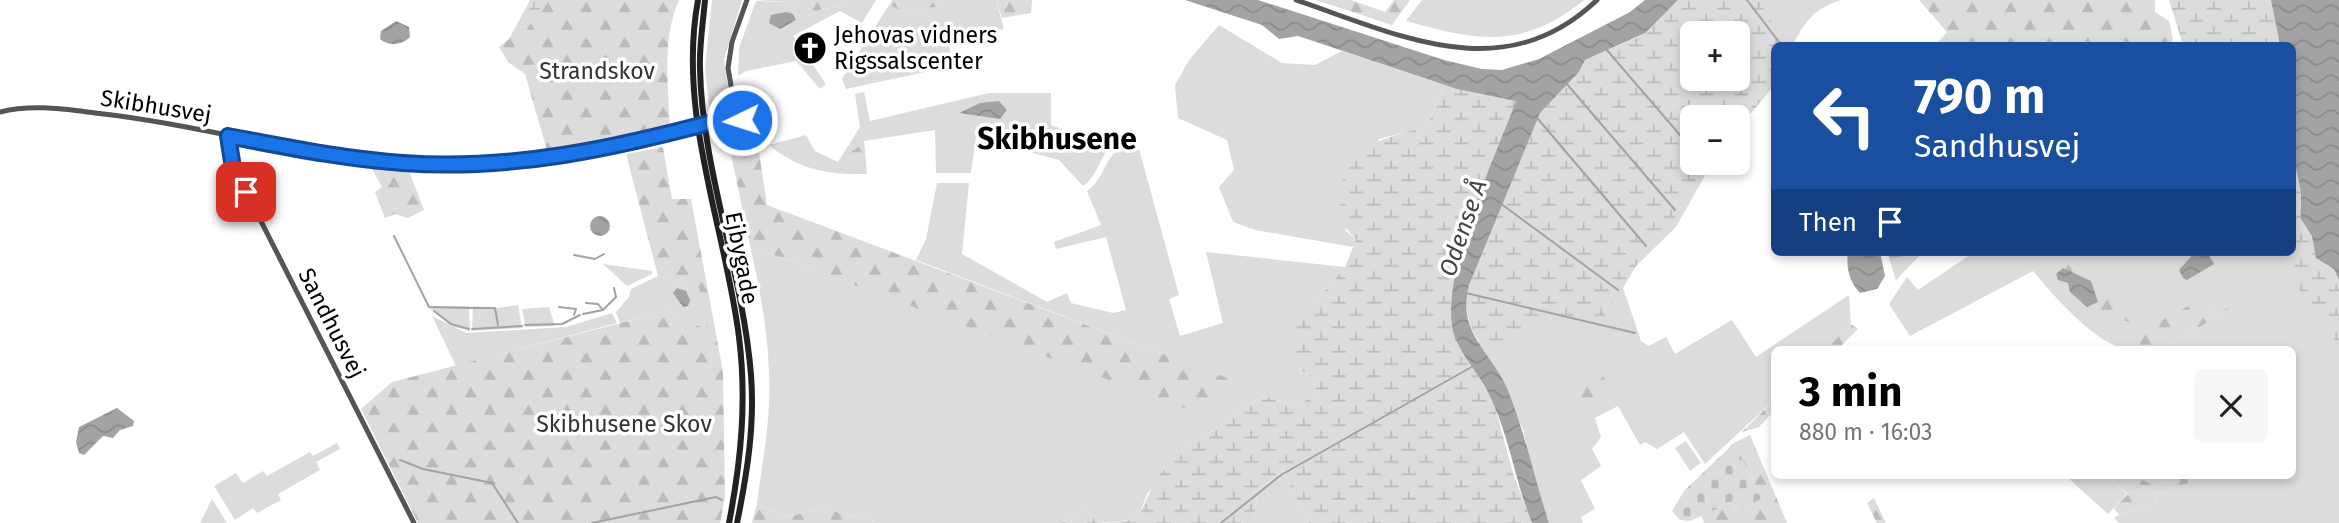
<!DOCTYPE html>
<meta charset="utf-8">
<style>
body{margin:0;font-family:"Fira Sans",sans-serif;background:#f6f6f6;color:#202124;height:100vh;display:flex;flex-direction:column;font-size:26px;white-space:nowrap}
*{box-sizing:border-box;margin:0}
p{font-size:23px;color:#757577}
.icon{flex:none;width:38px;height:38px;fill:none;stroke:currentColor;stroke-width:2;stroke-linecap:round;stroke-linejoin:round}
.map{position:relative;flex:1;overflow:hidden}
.details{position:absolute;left:1771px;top:346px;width:525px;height:133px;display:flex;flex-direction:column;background:#fff;border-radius:10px;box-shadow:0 4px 10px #0003}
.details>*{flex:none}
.banner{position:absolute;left:1771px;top:42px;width:525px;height:214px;border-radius:10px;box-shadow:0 4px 10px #0003;background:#1a4fa0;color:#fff;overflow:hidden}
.tools{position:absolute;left:1680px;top:21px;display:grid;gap:14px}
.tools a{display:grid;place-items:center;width:70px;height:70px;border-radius:10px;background:#fff;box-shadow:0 4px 10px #0003;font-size:35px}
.pin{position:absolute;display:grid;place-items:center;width:60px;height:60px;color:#fff;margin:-30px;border-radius:14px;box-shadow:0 4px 10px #0006}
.me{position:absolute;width:77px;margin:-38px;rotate:266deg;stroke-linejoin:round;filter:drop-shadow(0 0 5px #0008)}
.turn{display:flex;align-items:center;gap:24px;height:147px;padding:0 28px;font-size:32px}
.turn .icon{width:91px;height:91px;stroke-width:2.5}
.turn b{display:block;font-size:49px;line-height:60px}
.then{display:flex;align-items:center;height:66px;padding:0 28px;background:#0003;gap:14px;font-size:26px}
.round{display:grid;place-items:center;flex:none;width:74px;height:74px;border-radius:10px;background:#f6f6f6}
.summary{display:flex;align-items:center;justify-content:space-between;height:119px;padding:0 28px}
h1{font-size:42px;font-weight:700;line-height:52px;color:#000}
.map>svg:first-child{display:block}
</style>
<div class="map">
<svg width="2339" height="523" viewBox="0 0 2339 523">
<defs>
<pattern id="forest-firs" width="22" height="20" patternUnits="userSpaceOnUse" patternTransform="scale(1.75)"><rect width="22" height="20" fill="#dcdcdc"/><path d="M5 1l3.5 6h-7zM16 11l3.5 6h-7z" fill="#bbb"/></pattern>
<pattern id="wetland-marsh" width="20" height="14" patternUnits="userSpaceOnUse" patternTransform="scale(1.75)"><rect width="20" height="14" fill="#dcdcdc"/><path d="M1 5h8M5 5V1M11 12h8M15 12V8" fill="none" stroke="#bbb"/></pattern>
<pattern id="cemetery-stones" width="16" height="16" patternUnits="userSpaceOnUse" patternTransform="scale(1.75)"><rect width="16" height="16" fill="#dcdcdc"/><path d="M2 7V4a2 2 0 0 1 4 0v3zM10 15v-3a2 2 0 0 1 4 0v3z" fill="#bbb"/></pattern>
<pattern id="water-waves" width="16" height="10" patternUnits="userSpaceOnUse" patternTransform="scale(1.75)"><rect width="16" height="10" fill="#a3a3a3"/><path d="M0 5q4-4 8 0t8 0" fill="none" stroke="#8b8b8b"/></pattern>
</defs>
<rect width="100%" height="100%" fill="#fff"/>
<path fill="#dcdcdc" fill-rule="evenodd" d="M712,0H742L724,60L731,106L710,115L705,68Z
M846,0H876L862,23L840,11L793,36L826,84L820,89L796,61L746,71L738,76L739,48L756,1L786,2L817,11L848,4Z
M946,0H996L1004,29L949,45L953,66L846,89L842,79L889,5L903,12L946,5Z
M1422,0H1584C1522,50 1478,41 1406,21Z
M1678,0H1841C1815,8 1805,21 1793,45L1774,46V91L1771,84L1738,117H1692V163H1712L1676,227L1636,266L1623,288L1641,341L1649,346L1666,337L1675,354L1732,320L1756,357L1849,295L1851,324L1825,350H1774V400L1705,464L1684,432L1657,449L1645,442L1640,445L1618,406L1595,418L1601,437L1592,449L1601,466L1581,480L1595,509L1581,517L1583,523H1549L1531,469L1523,429L1479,344L1472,273L1540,113L1662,18ZM1692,33H1738V79H1692Z
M2265,0H2339V523H2119L2114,518L2119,515L2155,504L2156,494L2188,483L2192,476H2292V350H2156L2237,307L2210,313L2225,287L2130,349L2133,350C2100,350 2054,296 2033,271L1910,336L1889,304L1907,277L1918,290L1974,252H2292L2296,196L2292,46L2279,45V29Z
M1219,25L1282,63L1315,65L1342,51L1445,85L1426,127L1379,139L1345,230L1356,240L1353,247L1255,230L1233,222L1219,187L1234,170L1227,140L1178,118L1175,85L1189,60Z
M864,92L870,121L989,93H1051V125L1110,147C1099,159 1097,177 1083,186L1059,160L976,138L971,173H936L935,130L864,141L867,174C829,175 799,170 769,145L806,135L815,151L838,162L860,127L855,94Z
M1133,144L1139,149L1179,295L1169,299L1180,336L1223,323L1206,252L1345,267L1317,300L1304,306L1294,365L1312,378L1316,387L1312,398L1293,406L1265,396L1247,404L1235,416L1186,449L1147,494L1139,515L1132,520L1098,523L1086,510L1060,523H881L821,508L788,517L757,504C761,470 768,436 769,402C771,349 762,298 750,246L1200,413L1237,382L916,260L926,239L937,183H969L962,254L1047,302L1067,293L1071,303L1113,313L1126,310L1106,237L1056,249L1054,242L1101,225L1087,191C1110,174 1100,153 1133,144Z
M603,264L652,271V274L627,286Z
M658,276L700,288L707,331L667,311L620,323L616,312L629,297L631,289Z
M518,305L522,328L472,331L473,306L497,308Z
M427,306H469L470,331L451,326Z
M549,307L555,326L526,327L522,309Z
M612,313L617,323L456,366L432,316L466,333L566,327Z
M1686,441L1701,463L1690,471L1675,448Z
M337,443L340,449L316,462L320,470L278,494L281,500L257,513L253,508L235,520L214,486L236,473L243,483L263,471L267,476L310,452L313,456Z
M1283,471L1308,523H1253L1258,490Z
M2066,476H2114L2112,482L2127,494L2108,514Z
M2135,476H2176L2155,486Z
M212,499L227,523H200Z"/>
<path fill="url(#forest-firs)" d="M530,0H679C662,38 668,87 670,128L548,154L525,74L508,62L499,47L509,39Z
M756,0H846L848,4L816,11L786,2Z
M892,0H946L947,5L903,12L889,5Z
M996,0H1032L1031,13L1002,18Z
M1316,0H1351L1385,12L1394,0H1410L1392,25Z
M1919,0H2155V12L2169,21L2173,39L2171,46L1936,45L1947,32Z
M744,140L759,152L767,205L1238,382L1200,414L750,246L730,149Z
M862,144L865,173L840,172L846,156Z
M663,147L672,199H691L723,372L725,498L720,523H418L361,409L392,382L667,311L707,330L699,288L658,276L626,154Z
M370,165L409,171L424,210L408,218L395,214L385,218L375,192L382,187Z
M1887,252H1923L1896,280Z
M2064,255L2081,262L2140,313L2138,319L2129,322L2079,306L2054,274V258Z
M2227,286L2210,313L2241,305L2156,350L2130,349L2135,334Z
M1851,324L1858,329L1837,350H1825Z
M1602,375L1613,390L1577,408L1582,378Z
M1774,400V411L1759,427L1742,432Z
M1750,435L1787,523H1704L1701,515L1733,501L1736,511L1762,499L1734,443Z
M2114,476H2135L2155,486L2176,476H2192L2188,483L2156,494L2155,504L2119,515L2114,508L2128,494L2112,482Z
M1874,498L1886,523H1877L1867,503Z
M757,504L788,517L821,508L881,523H752Z"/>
<path fill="url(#wetland-marsh)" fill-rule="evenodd" d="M535,0H545L519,42L527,13Z
M1678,0H1758L1782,38L1781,45L1774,46L1772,88L1738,129V117H1692V163H1709L1700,173L1674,219L1636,266L1604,316L1596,322L1541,314C1521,334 1518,344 1488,352C1469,333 1463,312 1469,285L1540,113L1579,72L1585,60L1640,36ZM1692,33H1738V79H1692Z
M2169,0H2271L2280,45H2183Z
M1445,85L1517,101L1458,266V342L1494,403L1513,473L1532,523H1308L1283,471L1258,490L1253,523H1104L1132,520L1139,515L1158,476L1186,449L1235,416L1247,404L1265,396L1293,406L1312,398L1316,387L1312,378L1294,365L1292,324L1304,306L1317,300L1345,267L1356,240L1340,221C1341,208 1340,195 1342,182C1348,144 1395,135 1426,127Z
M2293,154L2301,191V219L2312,236L2314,252L2323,264L2334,269L2339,280V350C2328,324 2310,312 2300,290C2293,277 2288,265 2278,252H2292Z
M1086,510L1098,523H1060Z"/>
<path fill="url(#cemetery-stones)" d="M1734,443L1762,499L1736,511L1733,501L1690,521L1680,520L1672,511L1684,491Z"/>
<path fill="url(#water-waves)" d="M1185,0H1258L1444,60L1482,69L1502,70L1539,59L1630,12L1645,0H1678L1645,33L1585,60L1579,72L1540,113L1469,285C1466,298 1465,310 1469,323C1476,345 1497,365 1507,388C1525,432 1534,478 1549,523H1532C1514,479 1508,427 1485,387C1475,369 1455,347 1452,326C1444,263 1494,161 1516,101L1457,89L1298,36L1279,39L1262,25Z
M2271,0H2339V280L2334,269L2316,258L2312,236L2301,219V191L2293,154L2292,46L2280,45Z
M786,12L793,14L796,20L780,29L769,23L771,15Z
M396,21L409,27L410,37C402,45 389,47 380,39L381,31Z
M999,101L1007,110L1000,119L959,113L980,103Z
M590 226a10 10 0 1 1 20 0a10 10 0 1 1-20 0Z
M1848,252H1880L1885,276L1877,289L1860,293C1849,281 1846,268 1848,252Z
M2195,252H2207L2214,264L2187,280L2183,278L2179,270Z
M2063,268L2091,281L2098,302L2087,307L2070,292L2068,283L2058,280L2056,274Z
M677,288L686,291L690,300L688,306L683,307L673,293Z
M117,408L134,421L133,426L120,430L113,438L103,436L84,455L79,453L76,442L79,427Z"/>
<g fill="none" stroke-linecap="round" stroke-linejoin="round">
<path stroke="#a3a3a3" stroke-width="2" d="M1747,0L1782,46
M1606,49L1692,149
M1566,83L1675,210
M1538,119L1646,246
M1500,203L1618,290
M394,236L429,307L470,308
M574,255L595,259L604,254
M1466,293L1635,333
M586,303L598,304L602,309
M559,307L576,309L574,315
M471,308H495L498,325
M434,311L451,324L469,329
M583,314L603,310L616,297L614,288
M525,325L562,324L580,315
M472,329L522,326
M400,460L423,469L492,483L518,523
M592,523L716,497L722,500
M1221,523L1281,475L1475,365"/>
<path stroke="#555" stroke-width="5" d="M1296,0C1399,35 1504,89 1597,0
M733 114a7 7 0 1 1 14 0a7 7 0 1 1-14 0Z
M735,109L728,68L732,42L747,0
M0,112C32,104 63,109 95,113C169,121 241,139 314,152C437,174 562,164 682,131
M720,120L735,118
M228,136L234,168L414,523"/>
<path stroke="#222" stroke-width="6" d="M698,0C677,114 725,226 739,337C747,401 741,461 729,523
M705,0C703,23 699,47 700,69C702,170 743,273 751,375C755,425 747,474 737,523"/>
<path stroke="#555" stroke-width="5" d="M682,131L720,120"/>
</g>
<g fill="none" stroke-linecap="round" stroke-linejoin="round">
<defs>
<path id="route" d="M246,192L233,168L228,136C286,147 344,159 403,163C512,171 616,148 720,120L733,113L736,119L742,120"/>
</defs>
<use href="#route" stroke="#114b97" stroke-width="18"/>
<use href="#route" stroke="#1a73e8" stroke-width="12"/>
</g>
<defs>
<symbol id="church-disc" viewBox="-11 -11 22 22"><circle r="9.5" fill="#000" stroke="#fff"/><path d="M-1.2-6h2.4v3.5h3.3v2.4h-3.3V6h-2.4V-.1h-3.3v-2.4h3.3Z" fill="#fff"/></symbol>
</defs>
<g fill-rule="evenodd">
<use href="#church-disc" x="791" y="29" width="38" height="38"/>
</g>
<g text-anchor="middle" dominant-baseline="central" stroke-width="7" stroke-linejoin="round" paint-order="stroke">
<g font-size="23" fill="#000" stroke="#fff" text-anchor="start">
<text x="834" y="35">Jehovas vidners<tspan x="834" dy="26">Rigssalscenter</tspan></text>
</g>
<g font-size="23" fill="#333" stroke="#fff">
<text x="597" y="71">Strandskov</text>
<text x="624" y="424">Skibhusene Skov</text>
</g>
<g font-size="23" fill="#000" stroke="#fff">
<text transform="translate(156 106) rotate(9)">Skibhusvej</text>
<text transform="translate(742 258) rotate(79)">Ejbygade</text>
<text transform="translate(332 323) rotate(63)">Sandhusvej</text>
</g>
<g font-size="24" font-style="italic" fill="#444" stroke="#fff">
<text transform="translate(1463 228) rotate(-71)">Odense Å</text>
</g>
<g font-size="30" font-weight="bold" fill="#000" stroke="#fff">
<text x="1057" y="139">Skibhusene</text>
</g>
</g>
</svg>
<div class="tools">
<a>+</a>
<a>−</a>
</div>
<div class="pin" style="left:246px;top:192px;background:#d93025"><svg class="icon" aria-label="arrive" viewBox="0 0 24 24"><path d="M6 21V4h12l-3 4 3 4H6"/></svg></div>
<svg class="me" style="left:742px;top:120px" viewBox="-20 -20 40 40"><circle r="17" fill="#1a73e8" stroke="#fff" stroke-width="3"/><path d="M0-11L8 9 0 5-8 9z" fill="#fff"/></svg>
<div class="banner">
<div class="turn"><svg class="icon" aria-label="left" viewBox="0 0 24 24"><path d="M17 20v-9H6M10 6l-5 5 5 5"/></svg><div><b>790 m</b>Sandhusvej</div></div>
<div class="then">Then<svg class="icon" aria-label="arrive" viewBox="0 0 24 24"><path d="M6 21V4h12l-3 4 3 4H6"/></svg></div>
</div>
<section class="details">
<div class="summary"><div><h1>3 min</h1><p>880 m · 16:03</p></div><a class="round"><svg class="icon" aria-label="close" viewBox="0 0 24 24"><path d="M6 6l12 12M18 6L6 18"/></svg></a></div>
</section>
</div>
